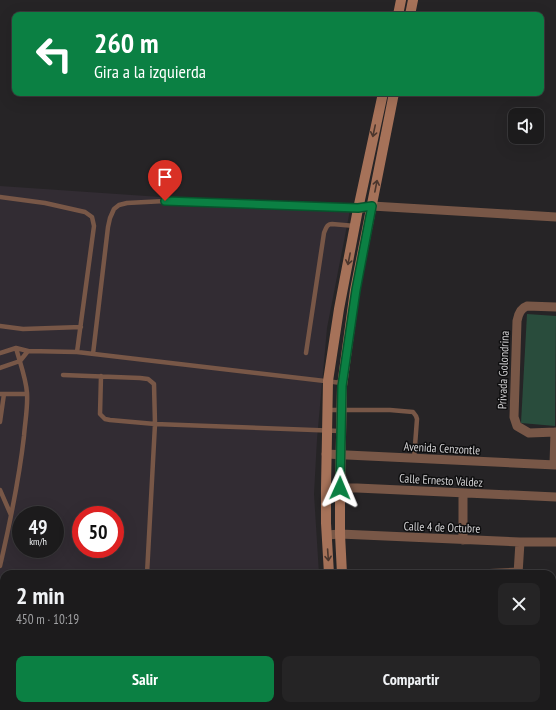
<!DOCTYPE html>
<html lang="es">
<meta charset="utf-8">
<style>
body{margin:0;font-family:"PT Sans Narrow",sans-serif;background:#252425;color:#f1f3f6;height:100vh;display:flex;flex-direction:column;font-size:15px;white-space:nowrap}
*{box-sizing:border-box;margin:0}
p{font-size:13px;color:#a0a1a3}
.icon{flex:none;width:22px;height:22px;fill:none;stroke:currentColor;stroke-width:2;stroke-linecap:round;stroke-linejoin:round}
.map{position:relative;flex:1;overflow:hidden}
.side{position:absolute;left:0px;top:570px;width:556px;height:140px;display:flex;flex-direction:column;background:#1c1b1c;border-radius:12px 12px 0 0;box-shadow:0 4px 16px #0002,0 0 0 1px #3a393b}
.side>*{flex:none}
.hud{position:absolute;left:12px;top:12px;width:532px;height:84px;border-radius:8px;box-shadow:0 4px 16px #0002,0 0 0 1px #3a393b;background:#0b8043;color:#fff;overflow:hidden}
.tools{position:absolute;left:508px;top:108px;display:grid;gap:8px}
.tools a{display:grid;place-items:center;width:36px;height:36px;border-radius:8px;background:#1c1b1c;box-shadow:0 4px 16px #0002,0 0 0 1px #3a393b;font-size:20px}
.speed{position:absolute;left:12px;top:506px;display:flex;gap:8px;font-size:20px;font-weight:700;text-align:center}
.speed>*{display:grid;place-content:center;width:52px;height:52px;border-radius:50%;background:#1c1b1c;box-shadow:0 4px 16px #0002,0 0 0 1px #3a393b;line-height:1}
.speed small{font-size:10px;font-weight:400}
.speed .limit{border:6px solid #d22;background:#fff;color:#111}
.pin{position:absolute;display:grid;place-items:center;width:34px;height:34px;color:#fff;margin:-41px -17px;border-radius:50% 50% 50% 0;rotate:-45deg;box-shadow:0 0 4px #0007}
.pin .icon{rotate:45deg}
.me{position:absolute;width:44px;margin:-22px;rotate:1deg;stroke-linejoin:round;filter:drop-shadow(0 0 3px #0008)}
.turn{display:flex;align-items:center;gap:14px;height:84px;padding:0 16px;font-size:18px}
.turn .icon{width:52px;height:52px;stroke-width:2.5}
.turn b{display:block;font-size:28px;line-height:34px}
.round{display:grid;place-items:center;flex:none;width:42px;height:42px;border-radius:8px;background:#252425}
.summary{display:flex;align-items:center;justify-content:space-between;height:68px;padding:0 16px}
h1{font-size:24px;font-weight:800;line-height:30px}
.cta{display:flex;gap:8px;margin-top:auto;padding:8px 16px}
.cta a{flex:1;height:46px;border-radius:8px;background:#0b8043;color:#fff;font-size:16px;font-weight:800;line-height:46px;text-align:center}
.cta a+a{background:#252425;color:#f1f3f6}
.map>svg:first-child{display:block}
</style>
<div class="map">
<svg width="556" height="710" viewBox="0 0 556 710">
<rect width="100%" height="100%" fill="#262426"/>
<path fill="#322c33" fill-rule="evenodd" d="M0,186L350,210L327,328L317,439L314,494L319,574H4V706H304L286,710H0ZM21,515H55V549H21ZM81,515H115V549H81Z"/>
<path fill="#294c3c" d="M527,314L556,316L555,426L521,423Z"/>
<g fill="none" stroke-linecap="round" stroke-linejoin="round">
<path stroke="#785747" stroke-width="4.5" d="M0,197L45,203L85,212L92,217L94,226L77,352
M0,326L23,329L81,327
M28,351L77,352L342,383
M0,353L16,348L28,351L20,361L0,368
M306,353L324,233C326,228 327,224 332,224L355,226
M93,354L108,227L110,218L114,209L119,205L127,203L165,201L358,209
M63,375L140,378L148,379L154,384L155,424L147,574
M101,376L100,414L105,419L110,420L155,424L340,431
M0,394H27
M327,410H390L413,412L416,416L417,419L414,459
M0,422L4,394
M0,490L11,515
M0,566C10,523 19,480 24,436C25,422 28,407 27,393C26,378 20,363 16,348
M127,710L128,706"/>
<path stroke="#785747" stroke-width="9" d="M358,209L372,206L556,217
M556,307L527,306C521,308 518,315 517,321L514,417L517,426L529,433L556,432
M326,454L556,465
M554,465L555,432
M326,488H357L556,497
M327,535L340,534L520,542H556
M463,540V493
M479,574L518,572
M518,574L520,542
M399,706L400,710"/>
<path stroke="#a67259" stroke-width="10" d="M398,15L401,0
M410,15L413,0
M329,574L326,523V488L328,381L339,309L358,209L383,93
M342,574L340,534V488L342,386L355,290L394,93
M343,706L344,710
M355,706V710"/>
<path stroke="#da906d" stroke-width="11" d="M370,706L374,710
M320,710L323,706
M510,710L556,709"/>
</g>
<defs><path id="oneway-shaft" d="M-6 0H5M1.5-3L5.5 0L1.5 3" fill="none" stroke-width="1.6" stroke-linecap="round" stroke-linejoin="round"/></defs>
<g stroke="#4b362d">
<use href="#oneway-shaft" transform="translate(374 131) rotate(102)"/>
<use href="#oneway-shaft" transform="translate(376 186) rotate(-79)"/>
<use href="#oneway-shaft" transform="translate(349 259) rotate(101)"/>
<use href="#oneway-shaft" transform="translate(328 555) rotate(86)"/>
</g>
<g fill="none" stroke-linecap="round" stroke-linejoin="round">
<defs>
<path id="route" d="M165,201L358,208L372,206L356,290L342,386L340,488"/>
</defs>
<use href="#route" stroke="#07532c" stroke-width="10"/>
<use href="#route" stroke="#0b8043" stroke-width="7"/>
</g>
<g text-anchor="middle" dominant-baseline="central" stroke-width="3" stroke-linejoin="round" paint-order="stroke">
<g font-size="12" fill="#d2d1d3" stroke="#0e0e0f">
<text transform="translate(503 370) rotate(-88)">Privada Golondrina</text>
<text transform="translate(442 448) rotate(3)">Avenida Cenzontle</text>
<text transform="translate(441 480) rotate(3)">Calle Ernesto Valdez</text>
<text transform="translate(442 527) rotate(2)">Calle 4 de Octubre</text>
</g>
</g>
</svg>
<div class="tools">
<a><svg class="icon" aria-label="sound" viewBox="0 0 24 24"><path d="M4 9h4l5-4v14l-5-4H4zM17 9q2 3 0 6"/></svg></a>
</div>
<div class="speed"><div>49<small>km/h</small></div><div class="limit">50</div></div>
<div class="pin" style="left:165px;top:201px;background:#d93025"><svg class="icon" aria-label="arrive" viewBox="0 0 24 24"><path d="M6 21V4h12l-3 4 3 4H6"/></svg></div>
<svg class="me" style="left:340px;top:488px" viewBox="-20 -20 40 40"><path d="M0-17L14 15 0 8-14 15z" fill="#0b8043" stroke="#fff" stroke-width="4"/></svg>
<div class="hud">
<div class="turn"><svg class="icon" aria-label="left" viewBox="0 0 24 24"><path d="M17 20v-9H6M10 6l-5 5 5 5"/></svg><div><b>260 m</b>Gira a la izquierda</div></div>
</div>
<section class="side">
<div class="summary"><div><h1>2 min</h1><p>450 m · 10:19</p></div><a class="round"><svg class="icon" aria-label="close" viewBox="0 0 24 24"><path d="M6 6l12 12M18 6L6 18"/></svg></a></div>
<div class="cta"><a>Salir</a><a>Compartir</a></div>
</section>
</div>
